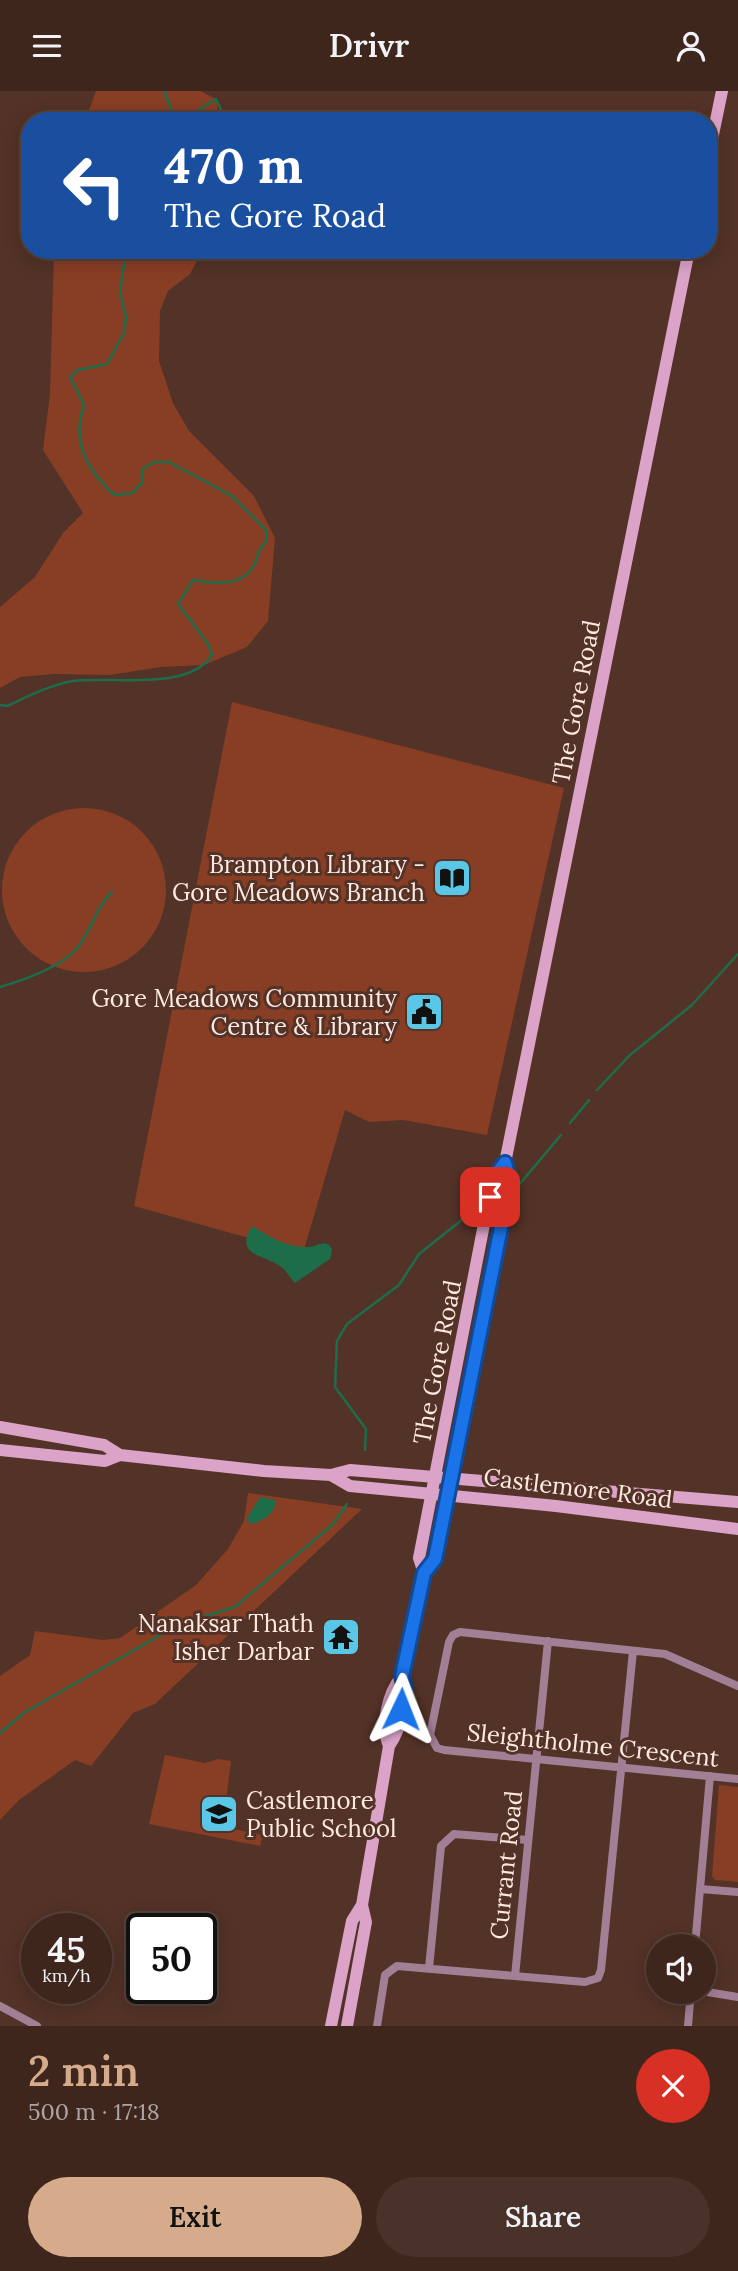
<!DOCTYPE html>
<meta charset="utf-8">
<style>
body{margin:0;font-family:Lora,serif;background:#49322a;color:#f1f3f6;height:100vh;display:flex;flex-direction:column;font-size:26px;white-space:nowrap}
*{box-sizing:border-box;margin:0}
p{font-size:23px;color:#ada5a4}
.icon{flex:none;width:38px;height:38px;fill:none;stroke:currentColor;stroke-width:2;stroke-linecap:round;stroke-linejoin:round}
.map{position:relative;height:1935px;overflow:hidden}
.panel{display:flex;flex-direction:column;background:#3e261d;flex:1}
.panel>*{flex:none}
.top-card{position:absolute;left:21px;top:21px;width:696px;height:147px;border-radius:28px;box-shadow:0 4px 18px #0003,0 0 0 2px #57433b;background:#1a4fa0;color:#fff;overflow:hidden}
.tools{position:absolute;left:646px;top:1843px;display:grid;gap:14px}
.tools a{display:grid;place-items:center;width:70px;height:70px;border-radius:50%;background:#3e261d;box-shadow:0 4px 18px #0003,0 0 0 2px #57433b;font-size:35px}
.speed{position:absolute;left:21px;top:1822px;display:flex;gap:14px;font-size:35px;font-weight:700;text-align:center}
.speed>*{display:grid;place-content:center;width:91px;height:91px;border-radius:50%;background:#3e261d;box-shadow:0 4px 18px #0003,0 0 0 2px #57433b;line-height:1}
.speed small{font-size:18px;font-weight:400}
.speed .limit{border:4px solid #111;border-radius:10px;background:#fff;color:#111}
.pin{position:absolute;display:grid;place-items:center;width:60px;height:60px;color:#fff;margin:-30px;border-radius:14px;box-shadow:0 4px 10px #0006}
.me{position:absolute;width:77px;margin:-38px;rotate:2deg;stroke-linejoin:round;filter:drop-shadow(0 0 5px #0008)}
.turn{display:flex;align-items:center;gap:24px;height:147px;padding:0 28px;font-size:32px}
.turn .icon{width:91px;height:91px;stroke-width:2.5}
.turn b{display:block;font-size:49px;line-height:60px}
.round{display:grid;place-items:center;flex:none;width:74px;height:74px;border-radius:37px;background:#49322a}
.overview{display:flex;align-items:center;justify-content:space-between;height:119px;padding:0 28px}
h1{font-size:42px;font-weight:600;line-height:52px;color:#d6ab8b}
.button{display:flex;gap:14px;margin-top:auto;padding:14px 28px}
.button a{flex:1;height:80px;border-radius:42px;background:#d6ab8b;color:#111;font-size:28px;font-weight:600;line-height:80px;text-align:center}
.button a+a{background:#49322a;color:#f1f3f6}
header{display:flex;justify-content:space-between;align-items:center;height:91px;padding:0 28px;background:#3e261d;font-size:32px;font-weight:600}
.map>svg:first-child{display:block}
</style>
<header><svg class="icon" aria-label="menu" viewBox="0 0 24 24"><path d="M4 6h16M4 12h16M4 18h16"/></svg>Drivr<svg class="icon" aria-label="person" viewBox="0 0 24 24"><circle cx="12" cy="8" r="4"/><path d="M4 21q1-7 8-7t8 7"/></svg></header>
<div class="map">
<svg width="738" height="1935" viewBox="0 0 738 1935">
<rect width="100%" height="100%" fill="#533227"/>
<path fill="#883e24" d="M96,0H201L217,9L218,30H85Z
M54,159H203L190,183L168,200L160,220L159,270L173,312L189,340L254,405L275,447L268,530L247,556L204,574L160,576L110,584L54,583L20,586L0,597V516L35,486L63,442L83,422L43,359L50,303Z
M232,611L564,697L487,1044L403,1029L369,1031L345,1019L303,1162L134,1115Z
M2 799a82 82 0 1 1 164 0a82 82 0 1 1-164 0Z
M248,1402L362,1418L155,1613L133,1622L91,1675L75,1669L19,1709L0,1729V1585L30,1564L35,1540L103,1549L120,1547L196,1494L228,1458L244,1430Z
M165,1664L205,1672L218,1668L231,1670L223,1736L263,1744L260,1755L149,1733Z
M719,1694L738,1696V1791L715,1789L712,1785Z"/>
<path fill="#1e6d4a" d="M252,1135C268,1145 287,1157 308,1156C316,1156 319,1151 328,1153L332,1158L330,1168L295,1192C290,1187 286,1179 280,1175C263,1163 234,1165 252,1135Z
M260,1406L276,1409C276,1422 262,1431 250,1433L247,1427Z"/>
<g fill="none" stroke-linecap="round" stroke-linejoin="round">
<path stroke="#1e6d4a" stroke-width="2.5" d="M164,0L175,28L183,29L216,8L225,27L222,30
M0,614L7,615C29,605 50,594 73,590C112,585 188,601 212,564L208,553L178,513L193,489C213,492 242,497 254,474C259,464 257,459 266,451V439L232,405L169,371H154L142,378V392L132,402L114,404C87,378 71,352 84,314L70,286L78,279L107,273L124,242L126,226L120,202L125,165L121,159
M0,896C24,889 61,876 77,857C92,840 95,817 112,801
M597,999L630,964L692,914L738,863
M570,1032L589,1009
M518,1095L561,1044
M365,1359L366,1338L335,1296L337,1250L347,1233L399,1194L419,1163L478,1116
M0,1642L25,1621L180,1533L235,1516L333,1433L347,1413"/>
<path stroke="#a27f95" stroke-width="8" d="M738,1595L665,1563L460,1541L453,1544L449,1551L430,1644L437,1657L444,1659L738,1688
M700,1798L738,1801
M695,1855L710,1685
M429,1877L441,1755L454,1743L528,1749
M515,1885L548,1550
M701,1900L738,1906
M0,1915L37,1935
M377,1935L385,1884L397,1875L585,1891L598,1887L601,1879L633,1560
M688,1935L691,1900"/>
<path stroke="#dba3c8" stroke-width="12" d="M709,63L722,0
M0,1336L104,1354L120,1364L264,1380L331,1384L350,1379L738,1411
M0,1359L105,1370L120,1364
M331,1384L350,1395L556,1415L738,1438
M424,1482L419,1467L493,1087L505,1072
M389,1655C380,1634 388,1602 402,1585
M331,1935L352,1830L362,1814L389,1655C402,1637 407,1607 402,1585L424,1482L435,1468L446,1418L510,1091L505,1072L689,159
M347,1935L366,1831L362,1814"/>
</g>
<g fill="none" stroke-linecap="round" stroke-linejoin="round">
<defs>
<path id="route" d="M401,1618L405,1598L402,1585L424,1482L435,1468L510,1091L505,1072L493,1087L490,1106"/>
</defs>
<use href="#route" stroke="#114b97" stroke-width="18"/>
<use href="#route" stroke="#1a73e8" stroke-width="12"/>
</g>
<defs>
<symbol id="library-square" viewBox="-11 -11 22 22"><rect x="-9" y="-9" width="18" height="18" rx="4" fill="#5bc7e7" stroke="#533227"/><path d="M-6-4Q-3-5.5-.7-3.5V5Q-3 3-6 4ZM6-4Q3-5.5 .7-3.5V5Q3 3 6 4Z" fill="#111"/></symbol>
<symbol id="civic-square" viewBox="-11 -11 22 22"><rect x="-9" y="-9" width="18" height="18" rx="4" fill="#5bc7e7" stroke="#533227"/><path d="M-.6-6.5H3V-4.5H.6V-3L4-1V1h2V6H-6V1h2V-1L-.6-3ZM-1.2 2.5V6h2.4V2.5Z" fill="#111"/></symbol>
<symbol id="temple-square" viewBox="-11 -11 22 22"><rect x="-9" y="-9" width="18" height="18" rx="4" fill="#5bc7e7" stroke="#533227"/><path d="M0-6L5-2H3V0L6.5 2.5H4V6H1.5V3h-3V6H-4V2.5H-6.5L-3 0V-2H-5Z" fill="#111"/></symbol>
<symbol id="school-square" viewBox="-11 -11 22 22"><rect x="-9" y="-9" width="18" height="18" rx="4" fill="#5bc7e7" stroke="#533227"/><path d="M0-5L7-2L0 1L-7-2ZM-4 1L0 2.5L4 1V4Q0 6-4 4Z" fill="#111"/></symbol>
</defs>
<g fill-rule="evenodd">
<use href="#library-square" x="430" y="765" width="44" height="44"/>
<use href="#civic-square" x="402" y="899" width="44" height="44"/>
<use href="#temple-square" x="319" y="1524" width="44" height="44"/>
<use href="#school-square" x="197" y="1701" width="44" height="44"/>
</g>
<g text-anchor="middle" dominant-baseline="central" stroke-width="6" stroke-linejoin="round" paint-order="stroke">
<g font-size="24" fill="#ffe9e1" stroke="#533227">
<text transform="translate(576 611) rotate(-79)">The Gore Road</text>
<text transform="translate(437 1271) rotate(-79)">The Gore Road</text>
<text transform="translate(578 1397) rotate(7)">Castlemore Road</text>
<text transform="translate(593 1654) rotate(6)">Sleightholme Crescent</text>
<text transform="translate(506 1774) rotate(-84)">Currant Road</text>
</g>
<g font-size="24" fill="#ffe9e1" stroke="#533227" text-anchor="end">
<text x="425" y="773">Brampton Library -<tspan x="425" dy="28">Gore Meadows Branch</tspan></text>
<text x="397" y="907">Gore Meadows Community<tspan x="397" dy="28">Centre &amp; Library</tspan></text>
<text x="314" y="1532">Nanaksar Thath<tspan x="314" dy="28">Isher Darbar</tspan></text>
<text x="246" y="1709" text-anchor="start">Castlemore<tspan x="246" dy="28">Public School</tspan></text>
</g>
</g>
</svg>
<div class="tools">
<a><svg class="icon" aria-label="sound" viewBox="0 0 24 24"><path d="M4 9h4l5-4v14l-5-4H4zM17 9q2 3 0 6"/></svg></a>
</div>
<div class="speed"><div>45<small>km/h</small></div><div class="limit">50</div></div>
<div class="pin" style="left:490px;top:1106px;background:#d93025"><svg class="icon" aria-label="arrive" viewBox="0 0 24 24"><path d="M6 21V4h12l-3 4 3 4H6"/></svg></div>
<svg class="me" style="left:401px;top:1618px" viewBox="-20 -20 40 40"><path d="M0-17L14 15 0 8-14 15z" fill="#1a73e8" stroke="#fff" stroke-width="4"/></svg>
<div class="top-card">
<div class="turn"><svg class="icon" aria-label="left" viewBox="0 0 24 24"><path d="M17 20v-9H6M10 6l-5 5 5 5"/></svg><div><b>470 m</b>The Gore Road</div></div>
</div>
</div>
<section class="panel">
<div class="overview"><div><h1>2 min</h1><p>500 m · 17:18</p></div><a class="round" style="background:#d93025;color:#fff"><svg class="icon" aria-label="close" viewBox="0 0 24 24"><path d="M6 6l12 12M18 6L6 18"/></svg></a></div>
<div class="button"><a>Exit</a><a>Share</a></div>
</section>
